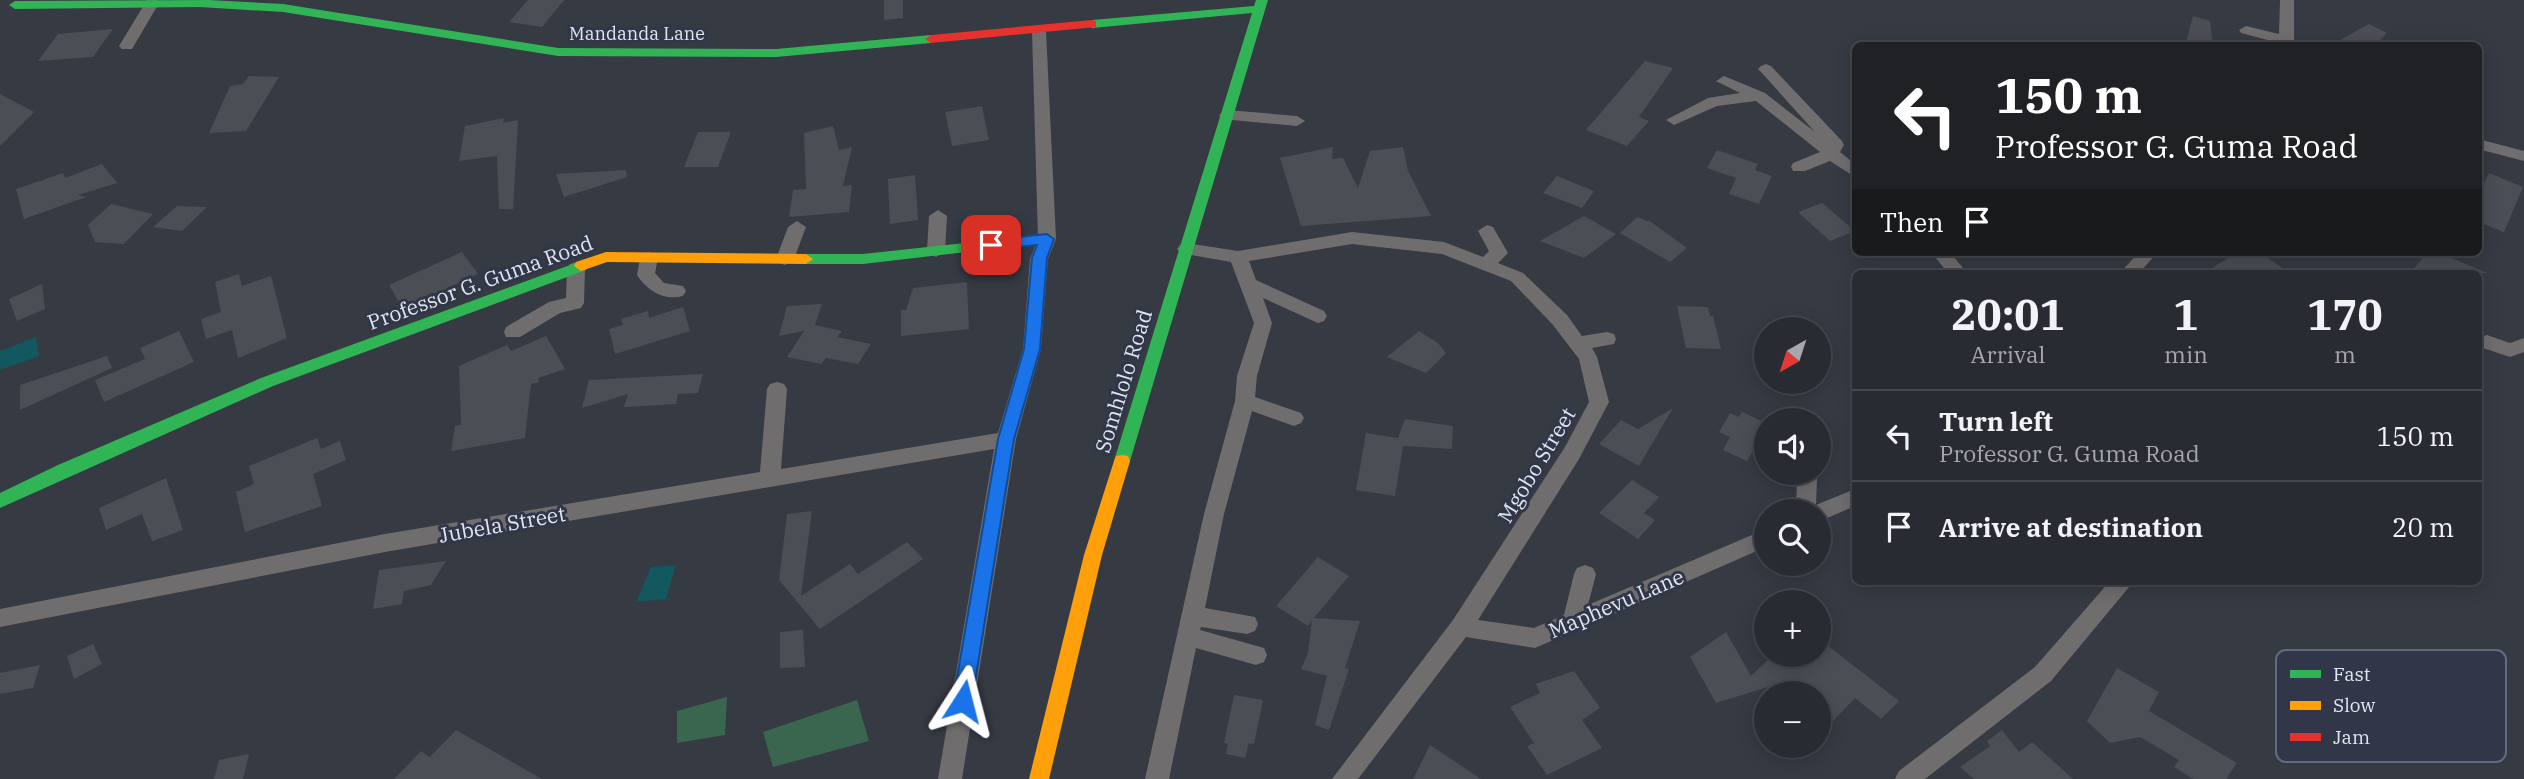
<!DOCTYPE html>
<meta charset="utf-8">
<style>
body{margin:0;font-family:"IBM Plex Serif",serif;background:#34383e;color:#f1f3f6;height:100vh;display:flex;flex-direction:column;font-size:26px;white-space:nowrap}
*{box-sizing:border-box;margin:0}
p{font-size:23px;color:#a5a7ac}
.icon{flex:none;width:38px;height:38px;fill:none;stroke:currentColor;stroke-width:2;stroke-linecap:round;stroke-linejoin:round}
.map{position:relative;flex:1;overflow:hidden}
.side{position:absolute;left:1852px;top:270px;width:630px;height:315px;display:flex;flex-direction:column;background:#282c32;border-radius:10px;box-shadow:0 4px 18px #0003,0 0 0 2px #44484d}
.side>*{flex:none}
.banner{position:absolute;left:1852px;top:42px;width:630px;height:214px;border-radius:10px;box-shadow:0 4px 18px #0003,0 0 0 2px #44484d;background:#202124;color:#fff;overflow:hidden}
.needle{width:46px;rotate:219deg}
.buttons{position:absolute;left:1754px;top:317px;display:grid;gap:14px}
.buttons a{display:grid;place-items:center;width:77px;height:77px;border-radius:50%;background:#282c32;box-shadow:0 4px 18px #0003,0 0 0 2px #44484d;font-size:35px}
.pin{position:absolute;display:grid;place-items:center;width:60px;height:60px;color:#fff;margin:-30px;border-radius:14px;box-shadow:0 4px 10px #0006}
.me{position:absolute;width:77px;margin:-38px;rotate:9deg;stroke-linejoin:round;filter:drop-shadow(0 0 5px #0008)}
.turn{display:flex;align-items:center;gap:24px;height:147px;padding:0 28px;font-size:32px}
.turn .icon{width:91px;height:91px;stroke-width:2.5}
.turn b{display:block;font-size:49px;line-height:60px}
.then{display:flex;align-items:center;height:66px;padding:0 28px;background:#0003;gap:14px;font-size:26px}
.eta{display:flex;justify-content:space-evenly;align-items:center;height:119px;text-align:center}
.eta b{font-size:42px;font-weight:700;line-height:49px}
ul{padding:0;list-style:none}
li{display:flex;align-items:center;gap:21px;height:91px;padding:0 28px;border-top:2px solid #44484d}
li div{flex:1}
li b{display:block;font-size:26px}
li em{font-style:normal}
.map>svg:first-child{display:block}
</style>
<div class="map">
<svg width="2524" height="779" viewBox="0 0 2524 779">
<rect width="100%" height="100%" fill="#363a43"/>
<path fill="#3a6650" d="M727,697L725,735L677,743V711Z
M857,700L869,741L773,767L763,732Z"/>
<path fill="#12585e" d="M36,337L39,356L0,370V351Z
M676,565L666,599L636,602L651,567Z"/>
<path fill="#4b4e55" d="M528,0H564L542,27L509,22Z
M884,0H903V18L884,20Z
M2193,16L2210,21L2213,46H2185Z
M2369,24L2387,33L2375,46H2329Z
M113,29L93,57L38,61L58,34Z
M1645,61L1673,68L1639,117L1649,121L1627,146L1586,130Z
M249,76L279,77L246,131L209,133L230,86L243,84Z
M0,94L34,112L0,146Z
M982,106L989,140L952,146L945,112Z
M504,118L503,123L518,120L513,209H499L497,156L459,161L465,126Z
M833,126L839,150L852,147L843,186L852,185L849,212L789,217L793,190L806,189L804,133Z
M698,132H731L718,167H684Z
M1333,147L1332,159L1343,158L1358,188L1370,151L1403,147L1408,171L1431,216L1301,226L1280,158Z
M1717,150L1758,164L1755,170L1772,176L1759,204L1729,194L1736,178L1707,168Z
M102,164L117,183L78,195L86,197L24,219L16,189L63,173L65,178Z
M626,170L627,177L564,197L556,174Z
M2489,173L2523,187L2504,232L2478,222V195Z
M915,175L918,220L890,224L888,179Z
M1557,176L1594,191L1582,208L1543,193Z
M1822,203L1855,231L1830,241L1798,212Z
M111,204L153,214L124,244L95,242L88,225Z
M177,206L207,207L182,231L153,227Z
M1584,216L1616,234L1584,258L1540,241Z
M1637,217L1651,222L1687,248L1670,262L1620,233Z
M462,252L478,274L403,309L389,285Z
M2238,252H2259L2290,273H2204Z
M2428,252H2438L2487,273H2410Z
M239,274L242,286L271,276L287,338L238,358L232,330L206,339L201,319L221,312L215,282Z
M967,282L969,329L901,336V310H906L913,288Z
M42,284L45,309L17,321L9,299Z
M822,304L815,325L842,331L837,337L871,344L858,364L826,358L821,364L787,357L804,331L779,336L787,306Z
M1677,306L1708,307L1710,316H1713L1721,349L1686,348Z
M683,307L690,331L615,354L609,329L623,325L621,319L648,311L649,318Z
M179,331L194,362L104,402L95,380L145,359L140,348Z
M1419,331L1438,343L1446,353L1426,373L1387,357Z
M546,336L565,369L538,378L539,382L531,384L525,438L451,451L455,426L461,425L459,366L507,345L511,351Z
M107,356L112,368L20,410V385Z
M703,374L698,393L678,394L676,404L624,407L628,394L582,408L589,380Z
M1673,408L1639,466L1599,444L1621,420L1638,429Z
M1742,412L1766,423V428L1747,461L1723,450L1730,437L1719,432L1730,413L1739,417Z
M1405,419L1453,426L1452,449L1403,446L1395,496L1356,490L1366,433L1398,438Z
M317,438L321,449L340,441L346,460L313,474L322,506L245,532L236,492L254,484L249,466Z
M166,478L183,530L152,541L142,514L106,530L99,508Z
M1632,480L1659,497L1644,513L1655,520L1638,539L1599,513Z
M812,511L801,596L850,564L858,574L907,542L923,559L820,629L779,580L787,514Z
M1318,557L1349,576L1314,618L1360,621L1345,668L1349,669L1329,730L1315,725L1327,676L1301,669L1308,653L1312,620L1308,626L1276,606Z
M446,561L431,585L404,591L402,604L373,609L379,570Z
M803,630L805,667L780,668V632Z
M1726,632L1751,676L1774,654H1818V638L1899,701L1881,719L1855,698L1833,721L1818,709V693H1798L1784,682L1716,703L1690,657Z
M93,644L102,664L74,679L67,656Z
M40,665L33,688L0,694V673Z
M2117,668L2159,692L2149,711L2237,763L2226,779H2193L2174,767L2179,760L2140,737L2110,743L2087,721Z
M1574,671L1600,708L1582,720L1602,748L1547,775L1527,746L1534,743L1510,707L1540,693L1536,684Z
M1234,695L1263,700L1254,744L1249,743L1245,758L1226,754L1228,744L1224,743Z
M456,730L542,779H394L421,751L430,757Z
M2002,730L2019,752L2032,742L2073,779H1974L1960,767L1990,746L1987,741Z
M1430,745L1481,779H1413Z
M249,754L243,779H214L219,760Z"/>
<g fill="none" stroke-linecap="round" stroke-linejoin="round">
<path fill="#706d6e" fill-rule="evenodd" d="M147,0H157L159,3L132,49H122L119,46Z
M2280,0H2294V46H2278L2279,43L2241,33L2239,30L2246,26L2279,34Z
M1039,27L1046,31L1056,239L1048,259L1041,349L1016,439L962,779H938L994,449L385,552L0,627V609L385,534L760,472L767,389L770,384L777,382L784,384L787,389L781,469L998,433L1023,349L1030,259L1038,239L1032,31Z
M1766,64L1771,66L1842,141L1844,145L1840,152L1855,164V177L1830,161L1805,171H1793L1791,167L1793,163L1820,152L1756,101L1717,106L1674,125L1666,120L1708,98L1740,93L1716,81L1724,76L1765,93L1815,132L1761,72L1758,69L1761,66Z
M1227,110L1297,116L1305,121L1297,126L1221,119L1219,115Z
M2478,139L2524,151V161L2478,149Z
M938,210L947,216L945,251L936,257L927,251L929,216Z
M797,221L806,227L794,259L785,265L779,263L776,259L788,227Z
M1487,225L1493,227L1508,253L1498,263L1523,273L1567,315L1582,336L1607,332L1614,334L1616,339L1614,344L1592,348L1597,357L1609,402L1579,459L1478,620L1534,628L1564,615L1574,574L1577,568L1585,565L1593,568L1596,574L1588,605L1766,529V547L1535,648L1466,637L1358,779H1332L1453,620L1565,447L1589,402L1579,359L1553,325L1511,281L1442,254L1352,244L1249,261L1256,280L1324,311L1327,316L1324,321L1318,323L1263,298L1272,323L1257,376L1255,397L1301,413L1304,418L1301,423L1294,426L1252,411L1224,514L1205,608L1255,617L1258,624L1255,631L1247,634L1201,627L1200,630L1264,648L1267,655L1264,662L1256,665L1196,648L1169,779H1145L1204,514L1235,401L1237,376L1254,323L1231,262L1180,253L1177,249L1180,245L1186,243L1238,251L1352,232L1444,242L1483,257L1489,251L1478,231Z
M649,252L658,258L655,273L664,283L683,286L686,291L683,296C664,301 647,291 637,275L640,258Z
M1931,252H1950L1967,273H1948Z
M2139,252H2158L2139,273H2120Z
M576,262L582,264L585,268L584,303L581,308L560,313L520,337H506L504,332L506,327L549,302L566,298L567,268L570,264Z
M2487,335L2510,343L2524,338V352L2510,357L2480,347L2478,341L2480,337Z
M1800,472H1814L1817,478L1816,505L1855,489V506L1818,522V511H1796L1797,478Z
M2110,581H2134L2051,681L1925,779H1895L1899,771L2035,667Z"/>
<path fill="#30b455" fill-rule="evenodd" d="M209,0L283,4L558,48L776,49L931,35L937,39L931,43L776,57L558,56L283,12L199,7L15,9L9,5L15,1Z
M1256,0H1268L1130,461L1128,466H1116L1114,461L1252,13L1092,28L1086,24L1092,20L1254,6Z
M1047,234L1052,236L1054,239L1052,242L863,264H806L799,259L806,254H863Z
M581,261L586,262L588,266L586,270L273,386L0,508V493L58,465L261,378Z"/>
<path fill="#ff9f0a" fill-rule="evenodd" d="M606,252L806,254L813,259L806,264L607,262L581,271L574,266L576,262Z
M1122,455L1128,456L1130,461L1102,555L1049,779H1029L1084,555L1114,461L1116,456Z"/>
<path fill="#e5322d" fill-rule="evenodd" d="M1092,20L1096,21V27L931,43L925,39L931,35Z"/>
</g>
<path fill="#1a73e8" stroke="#114b97" stroke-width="2" d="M1047,234L1054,239L1047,258L1040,349L1014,439L972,701L970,707L963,709L956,707L953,701L998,439L1024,349L1032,258L1037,245L991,250L984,245L991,240Z"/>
<g text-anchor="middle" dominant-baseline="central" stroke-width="6" stroke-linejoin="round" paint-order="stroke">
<g font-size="18" fill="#e1e5f0" stroke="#313748">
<text x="637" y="33">Mandanda Lane</text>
</g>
<g font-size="21" fill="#e1e5f0" stroke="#313748">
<text transform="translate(480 282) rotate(-20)">Professor G. Guma Road</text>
<text transform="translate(1123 381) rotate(-73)">Somhlolo Road</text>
<text transform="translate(1536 465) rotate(-59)">Mgobo Street</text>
<text transform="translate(502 524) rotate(-10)">Jubela Street</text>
<text transform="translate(1616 603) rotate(-23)">Maphevu Lane</text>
</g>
</g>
<rect x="2276" y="650" width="230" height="112" rx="10" fill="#313748" stroke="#666b7a" stroke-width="2"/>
<rect x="2290" y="670" width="31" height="8" fill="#30b455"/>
<rect x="2290" y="701" width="31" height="9" fill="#ff9f0a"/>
<rect x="2290" y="733" width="31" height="8" fill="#e5322d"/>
<g font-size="19" fill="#e1e5f0">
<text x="2333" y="681">Fast</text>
<text x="2333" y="712">Slow</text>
<text x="2333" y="744">Jam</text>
</g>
</svg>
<div class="buttons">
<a><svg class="needle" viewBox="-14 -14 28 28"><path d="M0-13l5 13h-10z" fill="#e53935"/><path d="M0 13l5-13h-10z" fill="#a5a7ac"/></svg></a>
<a><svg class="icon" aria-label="sound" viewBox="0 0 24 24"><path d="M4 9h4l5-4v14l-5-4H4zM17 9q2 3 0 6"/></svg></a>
<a><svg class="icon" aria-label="search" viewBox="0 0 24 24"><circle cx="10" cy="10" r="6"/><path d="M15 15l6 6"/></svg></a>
<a>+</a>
<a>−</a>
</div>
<div class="pin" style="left:991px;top:245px;background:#d93025"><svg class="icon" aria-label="arrive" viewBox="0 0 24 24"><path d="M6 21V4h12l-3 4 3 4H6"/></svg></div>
<svg class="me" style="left:963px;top:701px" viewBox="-20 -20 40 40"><path d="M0-17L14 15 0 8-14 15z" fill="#1a73e8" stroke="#fff" stroke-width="4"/></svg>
<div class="banner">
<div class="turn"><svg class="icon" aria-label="left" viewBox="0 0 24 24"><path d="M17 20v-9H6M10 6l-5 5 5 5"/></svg><div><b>150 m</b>Professor G. Guma Road</div></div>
<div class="then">Then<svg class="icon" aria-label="arrive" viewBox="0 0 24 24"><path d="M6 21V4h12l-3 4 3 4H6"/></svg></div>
</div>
<section class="side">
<div class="eta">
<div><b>20:01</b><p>Arrival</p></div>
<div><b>1</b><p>min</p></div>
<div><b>170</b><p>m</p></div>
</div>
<ul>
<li><svg class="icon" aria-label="left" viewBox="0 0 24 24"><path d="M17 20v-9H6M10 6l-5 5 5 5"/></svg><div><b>Turn left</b><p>Professor G. Guma Road</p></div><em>150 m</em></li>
<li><svg class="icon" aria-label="arrive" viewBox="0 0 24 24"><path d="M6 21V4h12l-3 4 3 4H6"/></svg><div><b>Arrive at destination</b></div><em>20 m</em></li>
</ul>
</section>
</div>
